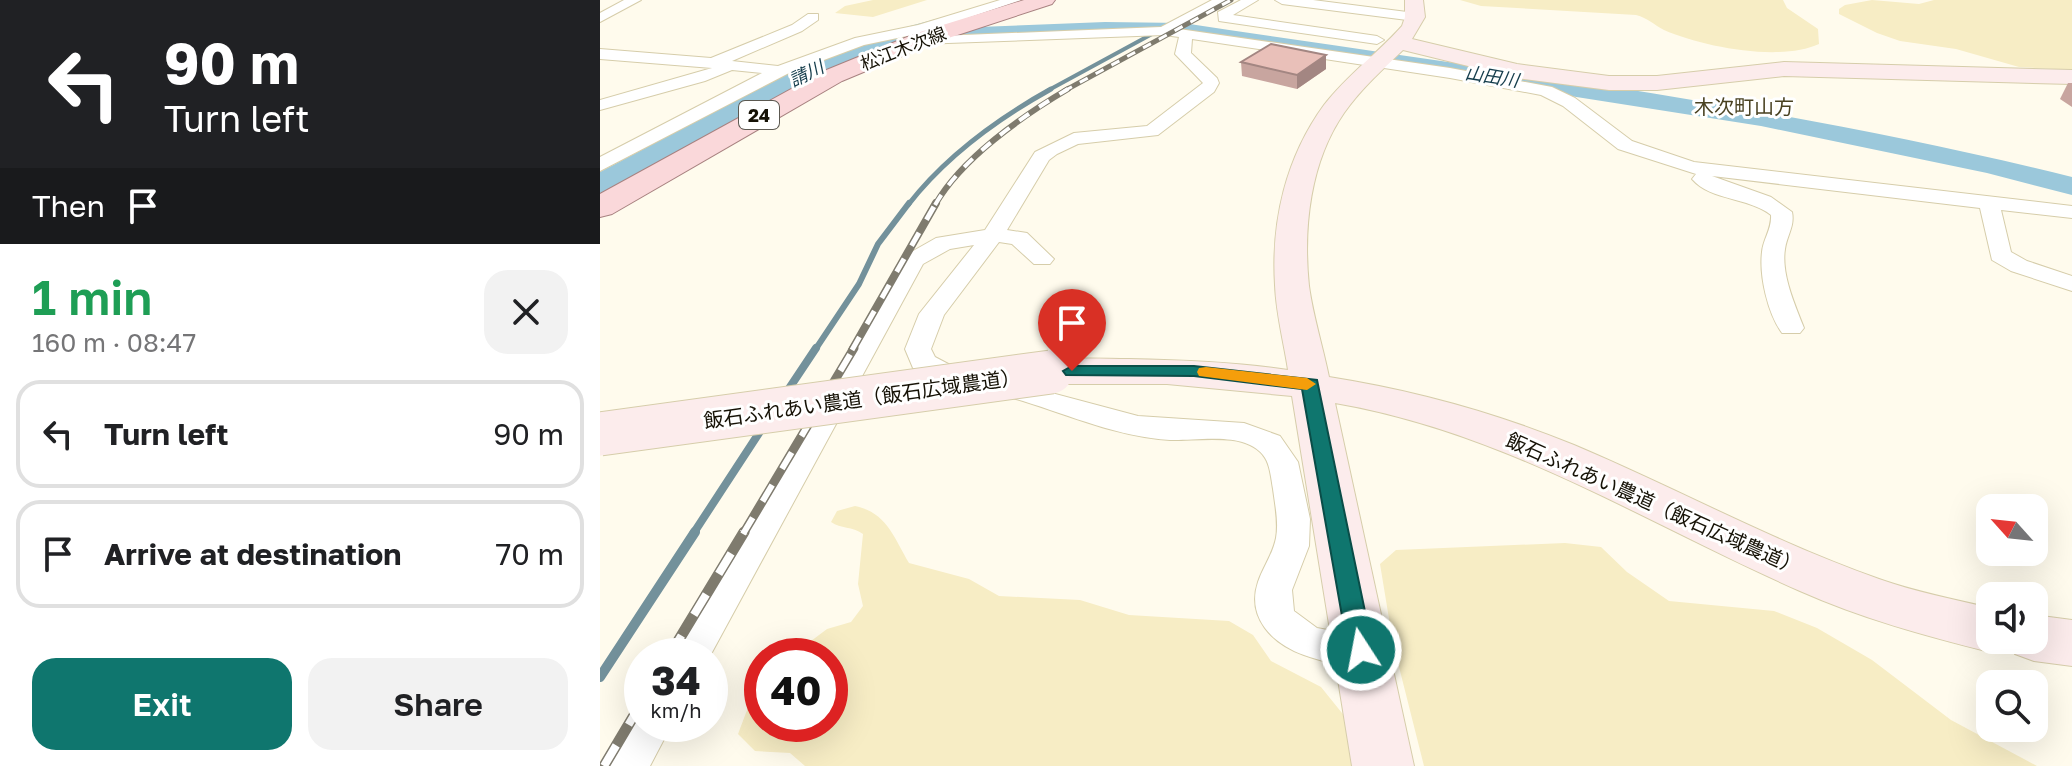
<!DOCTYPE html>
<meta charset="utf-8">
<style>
body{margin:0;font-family:"Golos Text","Noto Sans JP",sans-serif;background:#f2f2f2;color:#202124;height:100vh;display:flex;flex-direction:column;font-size:30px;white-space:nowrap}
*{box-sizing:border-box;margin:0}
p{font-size:26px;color:#757577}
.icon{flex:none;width:44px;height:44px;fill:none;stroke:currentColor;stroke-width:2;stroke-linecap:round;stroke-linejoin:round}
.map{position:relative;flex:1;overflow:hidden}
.side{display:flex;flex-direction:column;background:#fff;width:600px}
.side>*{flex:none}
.banner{background:#202124;color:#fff;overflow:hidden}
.needle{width:52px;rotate:297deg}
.tools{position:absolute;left:1376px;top:494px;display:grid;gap:16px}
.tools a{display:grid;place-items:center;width:72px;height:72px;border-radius:16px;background:#fff;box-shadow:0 8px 32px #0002;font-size:40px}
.speed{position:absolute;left:24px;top:638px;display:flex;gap:16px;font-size:40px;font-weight:700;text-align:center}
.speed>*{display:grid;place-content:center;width:104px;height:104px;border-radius:50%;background:#fff;box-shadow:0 8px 32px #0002;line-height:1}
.speed small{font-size:20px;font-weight:400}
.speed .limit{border:12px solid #d22;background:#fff;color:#111}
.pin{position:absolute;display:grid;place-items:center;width:68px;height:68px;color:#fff;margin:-82px -34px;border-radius:50% 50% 50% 0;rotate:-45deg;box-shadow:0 0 8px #0007}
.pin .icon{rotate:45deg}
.me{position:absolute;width:88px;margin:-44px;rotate:349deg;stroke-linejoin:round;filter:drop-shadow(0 0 6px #0008)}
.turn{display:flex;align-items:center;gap:28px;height:168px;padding:0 32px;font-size:36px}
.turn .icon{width:104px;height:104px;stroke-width:2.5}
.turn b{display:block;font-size:56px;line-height:68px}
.then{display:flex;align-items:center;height:76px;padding:0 32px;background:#0003;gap:16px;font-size:30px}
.round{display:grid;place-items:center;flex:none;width:84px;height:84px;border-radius:24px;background:#f2f2f2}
.head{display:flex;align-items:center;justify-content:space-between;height:136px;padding:0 32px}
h1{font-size:48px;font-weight:600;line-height:60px;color:#1e9e55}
.button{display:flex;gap:16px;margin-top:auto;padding:16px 32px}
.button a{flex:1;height:92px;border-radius:24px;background:#0f766e;color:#fff;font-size:32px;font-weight:600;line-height:92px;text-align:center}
.button a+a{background:#f2f2f2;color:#202124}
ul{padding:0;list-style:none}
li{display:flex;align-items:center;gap:24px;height:108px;margin:0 16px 12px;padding:0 16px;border:4px solid #e0e0e0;border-radius:24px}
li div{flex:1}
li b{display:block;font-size:30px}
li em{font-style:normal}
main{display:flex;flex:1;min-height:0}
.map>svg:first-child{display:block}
</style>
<main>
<section class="side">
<div class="banner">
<div class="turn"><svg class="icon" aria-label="left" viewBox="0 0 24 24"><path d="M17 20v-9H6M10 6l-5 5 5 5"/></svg><div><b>90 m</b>Turn left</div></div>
<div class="then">Then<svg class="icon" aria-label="arrive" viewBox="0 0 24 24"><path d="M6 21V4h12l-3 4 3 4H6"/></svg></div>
</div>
<div class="head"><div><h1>1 min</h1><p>160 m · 08:47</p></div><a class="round"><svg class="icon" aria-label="close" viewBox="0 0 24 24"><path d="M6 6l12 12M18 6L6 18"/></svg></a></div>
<ul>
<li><svg class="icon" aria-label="left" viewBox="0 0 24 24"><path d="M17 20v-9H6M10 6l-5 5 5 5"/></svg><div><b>Turn left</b></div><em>90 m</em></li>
<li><svg class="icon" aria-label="arrive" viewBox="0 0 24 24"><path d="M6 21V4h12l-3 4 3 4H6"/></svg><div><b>Arrive at destination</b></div><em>70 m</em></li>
</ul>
<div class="button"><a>Exit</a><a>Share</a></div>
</section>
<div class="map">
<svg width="1472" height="766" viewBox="0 0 1472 766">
<rect width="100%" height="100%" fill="#fffbed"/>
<path fill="#f7edc5" d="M273,0H327L273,17L235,13L245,6Z
M860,0H1183L1187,8L1218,29L1219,44C1180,62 1103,47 1064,30C1054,25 1048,18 1036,15L881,6Z
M1272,0L1319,4L1334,0H1472V70L1419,67L1356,49L1300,41L1277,33L1239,14V9L1245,5Z
M255,506C287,513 293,536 309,563L369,579L399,596L480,600L529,615L629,621L653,635L671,661L721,687L746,718L752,766H205L190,753L155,751L138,734L155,689L162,682V724H230V656H191L227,629L251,622L263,606L258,584L263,534C252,526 241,529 231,522L237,511Z
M965,543L1001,547L1027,572L1069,601L1174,611L1217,628L1272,660L1351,720L1437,766H824L793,643L780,564L796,550Z"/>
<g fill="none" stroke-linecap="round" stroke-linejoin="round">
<path stroke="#73919b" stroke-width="4" d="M447,91L552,34"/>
<path stroke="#73919b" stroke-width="5" d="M308,205C346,156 397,119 451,89"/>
<path stroke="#73919b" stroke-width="6" d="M215,350L259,284L278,244L309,203"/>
<path stroke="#73919b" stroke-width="8" d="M186,393L216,348
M93,534L163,427"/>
<path stroke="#73919b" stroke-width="10" d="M0,677L95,532"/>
<path fill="#9bc8db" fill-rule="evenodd" d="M406,0H438L435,4L353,28L505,22L583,23C880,68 1180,104 1472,177V195L1387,173L1161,126L583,35L505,34L302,42L224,72L11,190L0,193V172L208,62L277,35Z"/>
<defs>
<path id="street" d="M24,0H41L0,22V13Z
M400,0H421L326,32L264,45L189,73L0,171V157L162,73L132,70L105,81L0,110V100L112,68L0,59V49L111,58L192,25L208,14H218V20L202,31L132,61L178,66L255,38L318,25Z
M612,0H629L579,29L850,68L952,87L975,98L1032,141L1094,162L1472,206V218L1401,210L1411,252L1427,261L1472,276V291L1411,271L1392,260L1380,208L1112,176L1171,197L1192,212C1195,226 1187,235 1185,249C1181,274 1195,305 1204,328L1200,333H1182C1168,314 1159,276 1162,252C1163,239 1172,229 1171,215C1148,197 1111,201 1092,179L1096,174L1018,149L963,106L941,95L850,78L592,39L591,53L617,78L619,83L614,92L558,135L478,144L457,154L449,160L407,230L427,233L454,259L450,264H434L412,244L399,242L344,315L331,349L335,357L354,367L538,416L644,423L680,436L698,462L710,519L709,546L692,590L694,611L717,628L775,639L780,650L775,661C751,670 727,663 704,655C673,644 646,618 658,582C663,567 673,554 676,538C679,522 675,505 673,489C671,478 670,463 663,455C644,431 596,441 570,440C519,437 471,416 423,401C386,390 347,388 313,368L305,349L319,314L374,245L350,249L323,264L110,656H71L306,255L336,238L385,230L435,152L474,133L547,126L603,83L575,54L579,37L564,35L320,44L313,40L315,37L561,27Z
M641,0H658L633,15L777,36L784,40L777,44L619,21L618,12Z
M675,0H713L815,13L822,17L815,21L682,4Z
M42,709V724H72L50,766H6L36,711Z"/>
<path id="secondary" d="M805,0H823L825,17L812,39L917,64L1009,76H1057L1184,62L1472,70V84L1184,76L1057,90H1009L917,78L803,50C782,70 761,89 744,113C710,162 703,228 709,286C713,316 723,347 729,377C812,390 896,413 974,445C1076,488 1174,542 1279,579C1315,592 1353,599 1390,608V640H1434V615L1472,620V666L1434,661L1415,654L1410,644L1390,652C1325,636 1261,618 1200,591C1043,522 908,433 735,403L814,766H752L692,396L567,384H451L437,380L431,372L437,364C466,356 499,359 529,359C582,360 636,362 688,370C684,343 676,314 675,285C671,221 686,157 724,105C747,75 777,54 802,26L805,17Z"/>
<path id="primary" d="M424,0H455L452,4L333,43L242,81L12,214L0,217V194L224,71L317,33Z"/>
</defs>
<use href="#street" stroke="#d6cdaa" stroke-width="2"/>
<use href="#secondary" stroke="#d6cdaa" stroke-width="2"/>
<use href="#primary" stroke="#a88280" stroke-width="2"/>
<use href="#street" fill="#fff" fill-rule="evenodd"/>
<use href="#secondary" fill="#fcecec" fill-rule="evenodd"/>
<use href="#primary" fill="#fad8da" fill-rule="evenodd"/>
<defs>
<path id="rail-far4" d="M464,91L631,0"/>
<path id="rail-far3" d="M335,205C361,159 422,116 468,89"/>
<path id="rail-far2" d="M252,350L336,203"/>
<path id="rail-far1" d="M143,534L254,348"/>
<path id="rail" d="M69,656L144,532
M4,766L42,702"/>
</defs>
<use href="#rail-far4" stroke="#7f7b6e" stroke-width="5"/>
<use href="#rail-far3" stroke="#7f7b6e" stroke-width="6"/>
<use href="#rail-far2" stroke="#7f7b6e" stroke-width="8"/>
<use href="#rail-far1" stroke="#7f7b6e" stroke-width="9"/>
<use href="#rail" stroke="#7f7b6e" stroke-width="11"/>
<use href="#rail-far4" stroke="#fff" stroke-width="3" stroke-dasharray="9" stroke-linecap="butt"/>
<use href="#rail-far3" stroke="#fff" stroke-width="4" stroke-dasharray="12" stroke-linecap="butt"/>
<use href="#rail-far2" stroke="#fff" stroke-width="5" stroke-dasharray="15" stroke-linecap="butt"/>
<use href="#rail-far1" stroke="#fff" stroke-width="6" stroke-dasharray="19" stroke-linecap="butt"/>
<use href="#rail" stroke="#fff" stroke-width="8" stroke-dasharray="24" stroke-linecap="butt"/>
<defs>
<path id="secondary-bridge" d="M0,434L451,372"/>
</defs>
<use href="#secondary-bridge" stroke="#d6cdaa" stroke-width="45" stroke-linecap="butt"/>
<use href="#secondary-bridge" stroke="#fcecec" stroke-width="43"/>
</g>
<path fill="#c8a59f" d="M641,62L726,69L697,89L642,76Z
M1468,83H1472V107L1460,99Z"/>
<path fill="#a38682" d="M726,55V69L697,89V75Z"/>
<path fill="#e9c0b9" stroke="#a38682" stroke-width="2" d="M671,44L726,55L697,75L641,62Z"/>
<path fill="#0f766e" stroke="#0a4d48" stroke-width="2" d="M472,366H594L717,380L773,650L769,657L761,660L752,657L748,650L702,389L594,376L466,375L463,371Z"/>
<path fill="#f59e0b" d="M606,367L707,378L716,384L707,390L599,376L597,372L599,368Z"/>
<g text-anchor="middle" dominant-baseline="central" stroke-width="6" stroke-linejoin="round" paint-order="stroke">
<g font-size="18" fill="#161206" stroke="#fff">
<text transform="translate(303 48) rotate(-21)">松江木次線</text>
</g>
<g font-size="18" font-style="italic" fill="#153d4c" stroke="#fff">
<text transform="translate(206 73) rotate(-26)">請川</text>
<text transform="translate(892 76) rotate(9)">山田川</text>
</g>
<rect fill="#fff" stroke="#5c5951" stroke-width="2" x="139" y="101" width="40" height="28" rx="6"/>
<g font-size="18" font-weight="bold" fill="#161206">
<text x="159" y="115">24</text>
</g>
<g font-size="20" fill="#4a4222" stroke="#fff">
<text x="1144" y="106">木次町山方</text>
</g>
<g font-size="20" fill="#161206" stroke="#fff">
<text transform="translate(262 398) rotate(-8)">飯石ふれあい農道（飯石広域農道）</text>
<text transform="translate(1054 503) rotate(24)">飯石ふれあい農道（飯石広域農道）</text>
</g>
</g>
</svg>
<div class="tools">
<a><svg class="needle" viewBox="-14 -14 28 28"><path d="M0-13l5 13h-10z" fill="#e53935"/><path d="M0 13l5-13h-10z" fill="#757577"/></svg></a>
<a><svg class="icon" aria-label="sound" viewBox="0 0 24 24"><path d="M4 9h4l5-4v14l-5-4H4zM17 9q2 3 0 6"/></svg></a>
<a><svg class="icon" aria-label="search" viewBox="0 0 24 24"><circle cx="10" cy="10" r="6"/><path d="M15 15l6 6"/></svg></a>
</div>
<div class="speed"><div>34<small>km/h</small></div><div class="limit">40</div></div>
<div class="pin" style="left:472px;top:371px;background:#d93025"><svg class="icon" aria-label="arrive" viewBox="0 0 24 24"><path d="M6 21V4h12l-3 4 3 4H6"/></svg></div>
<svg class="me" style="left:761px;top:650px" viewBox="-20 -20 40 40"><circle r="17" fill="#0f766e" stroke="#fff" stroke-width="3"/><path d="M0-11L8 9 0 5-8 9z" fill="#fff"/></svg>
</div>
</main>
